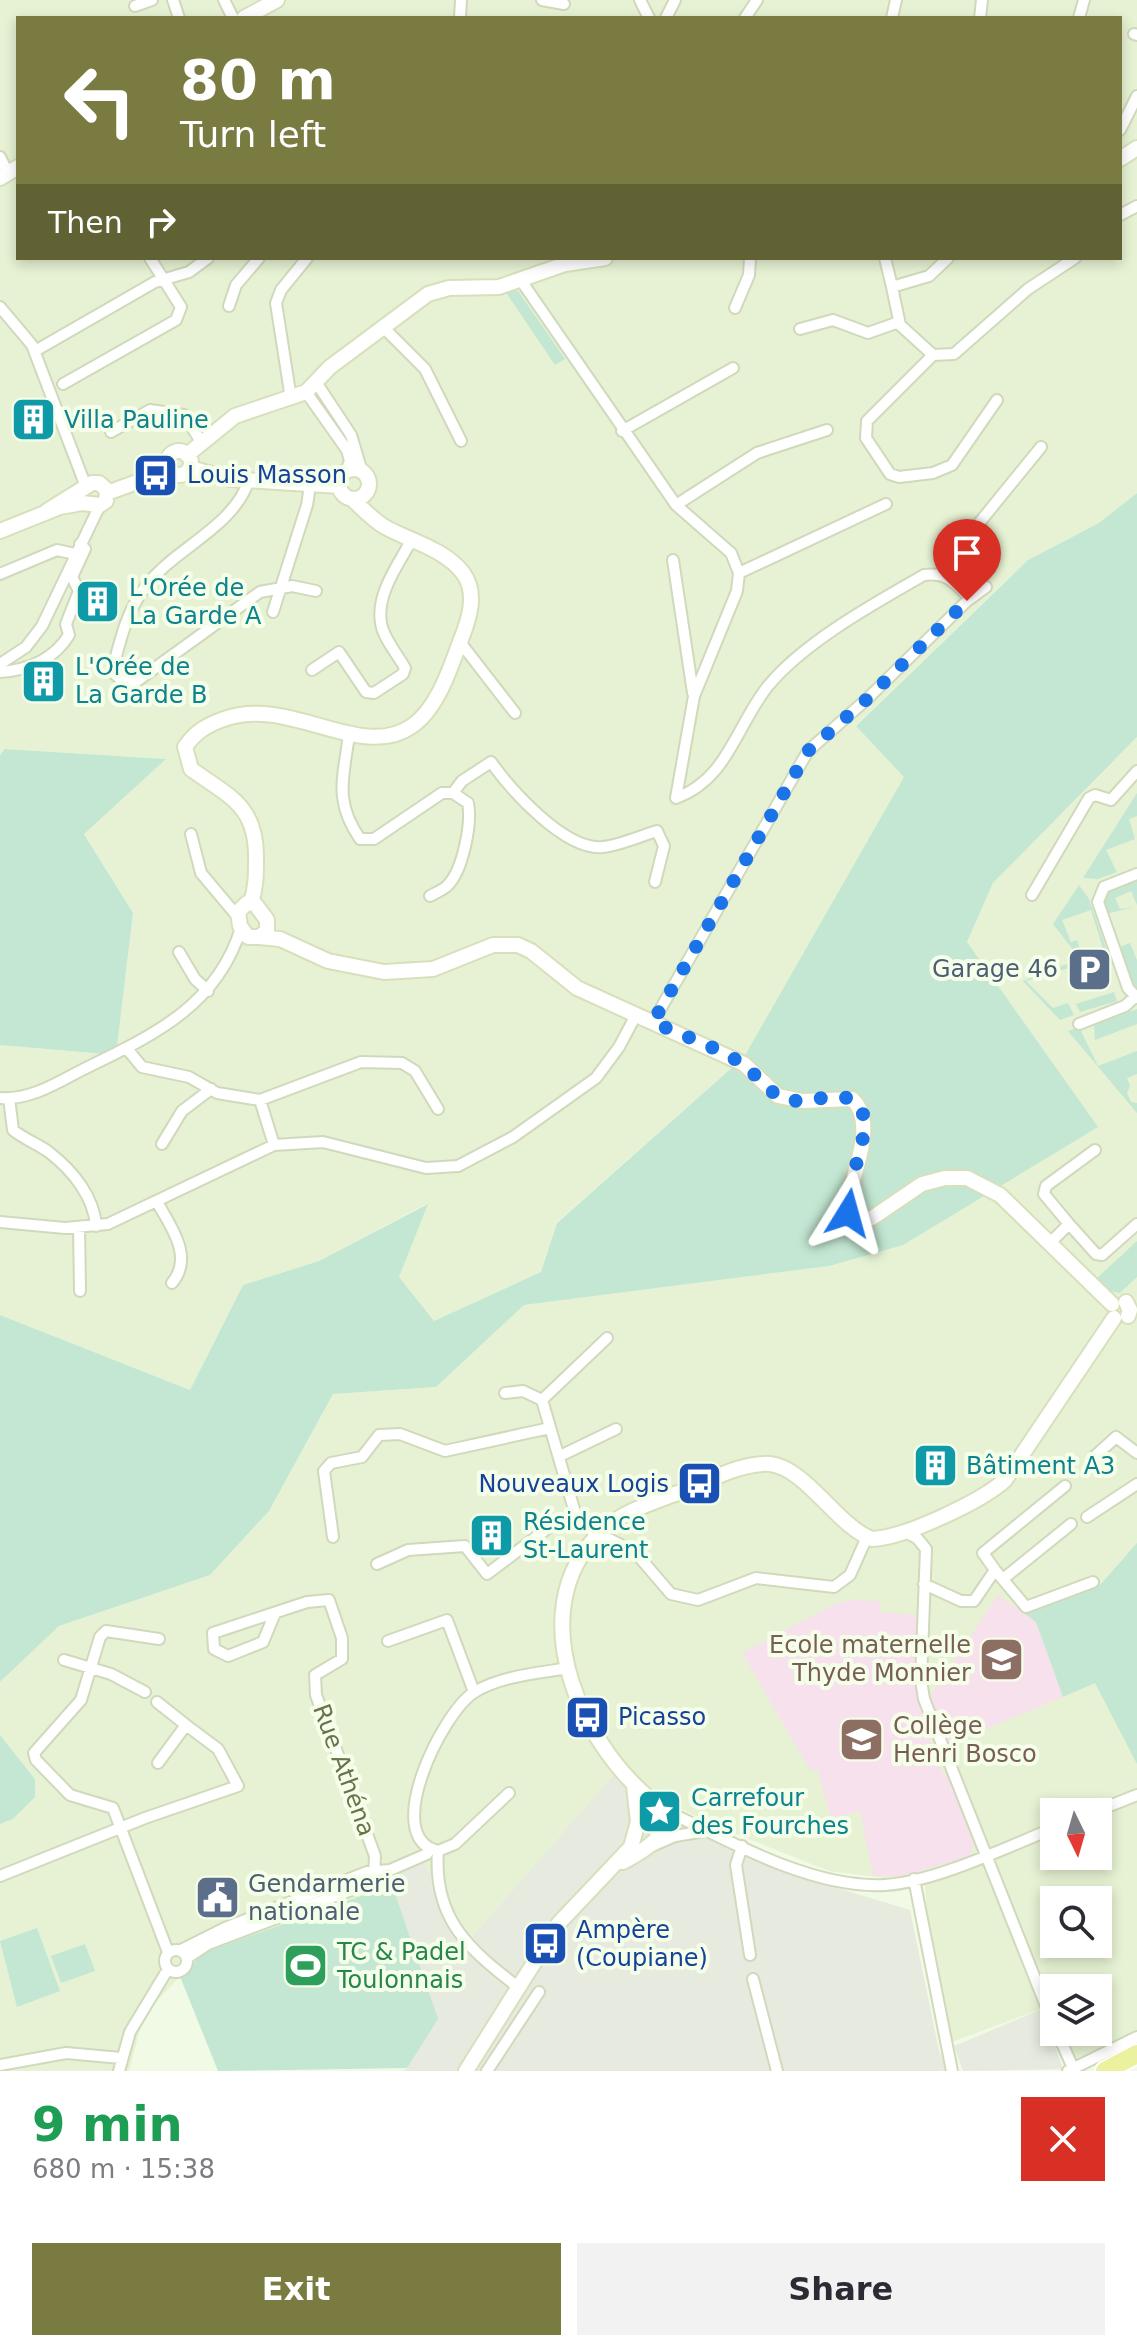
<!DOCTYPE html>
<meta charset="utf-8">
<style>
body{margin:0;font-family:"DejaVu Sans",sans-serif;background:#f2f2f3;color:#2b2b33;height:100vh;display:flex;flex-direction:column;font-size:30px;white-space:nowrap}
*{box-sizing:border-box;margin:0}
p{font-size:26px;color:#7c7c81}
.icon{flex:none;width:44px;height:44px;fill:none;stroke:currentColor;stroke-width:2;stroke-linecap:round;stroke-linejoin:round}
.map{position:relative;height:2071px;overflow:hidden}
.drawer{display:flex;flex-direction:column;background:#fff;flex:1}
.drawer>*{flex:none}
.banner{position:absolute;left:16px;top:16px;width:1106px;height:244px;border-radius:0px;box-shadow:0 4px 12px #0003;background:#797b40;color:#fff;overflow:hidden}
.needle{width:52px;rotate:175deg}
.fabs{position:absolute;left:1040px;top:1798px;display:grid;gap:16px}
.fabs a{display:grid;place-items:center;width:72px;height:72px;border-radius:0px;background:#fff;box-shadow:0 4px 12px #0003;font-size:40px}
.pin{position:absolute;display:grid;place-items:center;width:68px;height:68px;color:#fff;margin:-82px -34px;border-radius:50% 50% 50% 0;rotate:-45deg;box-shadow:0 0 8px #0007}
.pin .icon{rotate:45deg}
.me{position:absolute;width:88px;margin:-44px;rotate:8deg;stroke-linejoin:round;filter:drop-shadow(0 0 6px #0008)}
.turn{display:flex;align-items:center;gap:28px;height:168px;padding:0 32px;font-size:36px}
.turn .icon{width:104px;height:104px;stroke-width:2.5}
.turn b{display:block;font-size:56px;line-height:68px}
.then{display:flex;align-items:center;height:76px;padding:0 32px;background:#0003;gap:16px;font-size:30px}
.round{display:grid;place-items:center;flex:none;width:84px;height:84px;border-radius:0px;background:#f2f2f3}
.head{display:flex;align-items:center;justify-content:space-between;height:136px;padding:0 32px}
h1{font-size:48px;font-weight:800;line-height:60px;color:#1e9e55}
.primary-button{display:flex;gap:16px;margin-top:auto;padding:16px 32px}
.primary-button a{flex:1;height:92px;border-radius:0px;background:#797b40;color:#fff;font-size:32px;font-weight:800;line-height:92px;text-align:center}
.primary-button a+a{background:#f2f2f3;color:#2b2b33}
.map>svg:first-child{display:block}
</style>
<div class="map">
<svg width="1137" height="2071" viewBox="0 0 1137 2071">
<rect width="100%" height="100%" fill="#f1fae4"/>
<path fill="#e6f2d3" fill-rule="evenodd" d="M0,0H1137V493L1099,523L1028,560L856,725L904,777L744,1057L557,1222L541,1272L434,1321L398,1277L426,1204L319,1261L243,1285L190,1390L0,1315V1045L116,1055L133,913L84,833L166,759L6,749L0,755ZM18,18H1120V258H18Z
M1137,737V2030L1075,2062L1056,2032H1098V1988H1054V2028L1041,2009L952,2042L927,1915L925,1883L829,1871L711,1824L614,1774L470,1939L424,1863L391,1876L392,1885L202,1953L154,2004L140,2029L129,2071H0V1824L13,1819L35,1796V1779L0,1735V1682L59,1626L210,1575L269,1511L333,1394L436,1387L524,1305L829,1266L1097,1128L967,942L993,883ZM1054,1812H1098V1856H1054ZM1054,1900H1098V1944H1054Z"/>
<path fill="#e7eade" d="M614,1774L647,1805L704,1835L824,1884L910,1910L939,2051L948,2071H402L408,2068L391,1876L424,1863L470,1939Z
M1042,2009L1063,2069L963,2071L954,2046Z"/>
<path fill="#f7e1ed" d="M998,1595L1036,1622L1063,1697L947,1745L930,1696Z
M852,1600L880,1601V1612L918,1615L916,1685L933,1751H938L942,1774L946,1773L975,1840L970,1856L903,1876H873L860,1811L831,1818L818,1771L810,1770L742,1653L837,1603Z"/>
<path fill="#c3e7d2" d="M505,291H518L565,359L555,365Z
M1137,493V737L993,883L967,942L1098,1127L903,1245L829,1266L524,1305L436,1387L333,1394L269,1511L210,1575L59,1626L0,1682V1315L190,1390L243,1285L319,1261L428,1204L399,1277L434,1321L541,1272L557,1223L744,1057L904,777L856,726L1028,560L1099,523Z
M5,749L166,759L84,834L133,913L116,1055L0,1045V755Z
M1137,793V816L1129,819L1135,839L1106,850L1117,872L1098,879L1083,878Z
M1137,879V905L1131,891L1115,898L1120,909L1134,907L1106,914L1104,906L1108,892Z
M1079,885L1089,899L1108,954L1105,955L1091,910L1062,920L1071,942L1077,940L1085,963L1026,981L1053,1008L1068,1003L1074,1015L1060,1020L1023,981L1080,959L1053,924Z
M1130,943L1137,960V990L1117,948Z
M1114,992L1117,1001L1080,1012L1076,1004Z
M1137,1009V1024L1095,1040L1094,1025Z
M1079,1027L1098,1066L1137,1051V1074L1127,1078L1130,1086L1127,1093L1131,1102L1137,1103V1113L1068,1031Z
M1137,1241V1277L1120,1293L1109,1291L1097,1278Z
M1137,1543V1764L1095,1683L1063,1697L1036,1622L1024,1613L1101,1584Z
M0,1735L35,1779V1797L13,1819L0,1824Z
M392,1885L438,2019L407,2068L218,2071L181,1979L202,1953Z
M37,1928L60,1991L17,2007L0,1941Z
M85,1944L95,1971L61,1983L51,1956Z"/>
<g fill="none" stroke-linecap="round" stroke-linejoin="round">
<defs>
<path id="street" d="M173,0L179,18
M224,0L233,18
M542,0L564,4
M640,0L649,18
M135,6L152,0
M460,18L461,0
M666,18L675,0
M745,18L757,0
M892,18L896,0
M980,18L982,0
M1079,18L1084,0
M1134,34L1137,35
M1120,130L1137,96
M0,157L8,173
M1120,215L1137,206
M885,258L892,287
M948,258L929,276L892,287L900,325L933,355L867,421L866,438L890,474L899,477L933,473L952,465L997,400
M522,282L676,505L731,553L739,573L737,591L694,696L676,798C728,779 736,726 768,686C804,642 875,603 924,575C947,572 955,583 970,598
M229,306L236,285L259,258
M0,307L32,345L86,487
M735,308L749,275L750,258
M384,328L425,369L461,441
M800,329L833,320L868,333L899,322
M35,351L155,282L189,272L208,258
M933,355L954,354L1028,289L1075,258
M316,382L351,435L362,472
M63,384L176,320L181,307L150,258
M306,392L347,450L350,461L346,472
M291,399L276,303L281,290L307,258
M622,431L733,368
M111,432L150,410L184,415L200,440
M249,480C233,528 176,547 146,586C126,612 120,641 112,672L123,681H137L260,592L292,586L316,591
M676,505L757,453L827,430
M673,560L693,693
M739,573L886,504
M0,574L57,550L75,554
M983,589L961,566L958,549L1041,447
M273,612L307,505L310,486
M460,642L515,713
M0,664L26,647L42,626L100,505
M312,670L339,652L366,692L374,693L403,674L405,668C398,655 383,638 381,623C376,594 398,565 411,541
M0,672C29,670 54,659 69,635L66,624L79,591L72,577L85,549L80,544
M349,735C343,779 334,801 360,839H374L442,793H453L468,803C472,823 463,871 447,886C443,890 435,893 430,896
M453,793L462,781L491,762C511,790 565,851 603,847C621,845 640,836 657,831L664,846L655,882
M191,834L201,873L238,917
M1137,874L1104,887L1098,902L1128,988L1137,998
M1032,895L1089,798L1095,795L1111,800L1137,771
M179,952L195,979L208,991
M653,1022L808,751L867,699L967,601L986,587
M1079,1024L1125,1006L1135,997
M128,1050L142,1067L189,1077L217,1093L260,1100L361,1062L402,1063L415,1071L438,1109
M0,1098C35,1100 62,1079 92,1065C158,1033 218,1003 241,928
M9,1098L13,1130C25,1140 39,1144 50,1153C73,1171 94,1197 96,1226
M260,1100L274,1145
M162,1144L182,1111L211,1089
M157,1202C171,1227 194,1257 172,1283
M0,1222L65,1228L108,1224L274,1145L323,1142L426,1168L458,1166L513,1137L596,1078L619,1047L636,1015
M1069,1224L1044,1194L1046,1186L1095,1150
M79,1227L80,1291
M1049,1244L1069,1224L1096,1254L1102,1255L1137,1224
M607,1338L542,1400L576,1516L591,1530L635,1552L671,1594L698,1600L756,1578L834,1587L850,1575L867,1537
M505,1393L523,1391L542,1400
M560,1456L616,1429
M1094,1457L1116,1437L1137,1453
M1087,1517L1137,1484
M903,1531L917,1538L926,1549L921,1680L924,1699L1054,2026
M333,1537L324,1471L331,1463L362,1457L379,1435L400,1434L445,1451L550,1428
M377,1564L408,1550L465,1546L487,1574L556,1522L576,1516
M995,1570L983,1553L1065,1486
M1003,1579L1071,1524
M924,1584L961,1601H974L995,1570L1026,1607L1093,1582
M159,1639L106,1631L100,1637L81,1700L34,1753L36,1760L70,1795L113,1808L168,1952
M388,1641L447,1620L474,1692
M64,1660L111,1674L145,1692
M157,1702L186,1725L158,1763
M665,1810C728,1841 813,1889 885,1885C935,1882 1007,1847 1054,1828
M1094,1812L1137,1795
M652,1846L675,1836L705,1831
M742,1846L736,1865L750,1955
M438,1851C380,1838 442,1714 473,1693C499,1676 539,1673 569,1668
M438,1851C433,1918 468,1949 518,1987
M438,1851L455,1844L509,1793
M0,1876L145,1818L238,1786L218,1749L186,1725
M914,1879L952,2071
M165 1961a11 11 0 1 1 22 0a11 11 0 1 1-22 0Z
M181,1950L225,1928L367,1872L390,1870L427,1854L429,1848
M187,1958L208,1944L367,1884L374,1877L375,1856L316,1695L315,1675L342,1659V1638L329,1600L307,1602L213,1633L214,1649L228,1656L263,1642L275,1613
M753,1979L777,2071
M1057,2032L1073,2068
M0,2065L66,2053L121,2058
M119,2071L130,2032L168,1969
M487,2071L539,1992
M1068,2071L1137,2037"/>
<path id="secondary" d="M244,18L277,0
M1120,159L1137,148
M0,178L18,167
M167 463a12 12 0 1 1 24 0a12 12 0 1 1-24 0Z
M187,455L235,416L306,392L330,367L428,294L449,288L499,287L565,264L605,258
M190,468L230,479L339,486
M339 484a15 15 0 1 1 30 0a15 15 0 1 1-30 0Z
M107,493L170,470
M0,531L60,507L82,503L100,505L106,501L107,490L99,483H92L47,511
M247,903L255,904L267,920V931L259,937H248L240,926L238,912Z
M251,903C256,888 256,874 256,859C257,806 230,797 191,769L185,747C195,732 207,725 224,719C289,695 361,762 412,726C437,709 450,669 460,642C469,620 478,593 463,573C445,549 410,541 385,527C373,520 362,508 352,499
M259,937L280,939L328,961L384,972L433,969L493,945H518L531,951L577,988L744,1064L778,1096L803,1101L852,1099C877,1121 854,1172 847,1202L848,1213L855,1220L872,1218L922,1184L945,1178H967L1000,1195L1112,1304
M1126,1302L1130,1310L1128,1316
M665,1810C584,1756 517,1611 601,1532C624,1510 655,1502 683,1491C709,1481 741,1462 770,1464C806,1468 837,1526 872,1539C904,1538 982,1501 1005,1480L1114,1318
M623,1862C644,1850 668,1839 665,1810
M466,2071L559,1923L631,1847L638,1822L634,1786"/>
<path id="highway" d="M1105,2071L1137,2054"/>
</defs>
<use href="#street" stroke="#d0d9bb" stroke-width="14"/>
<use href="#secondary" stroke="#d7e0bb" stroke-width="18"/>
<use href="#highway" stroke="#fff" stroke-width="22"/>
<use href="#street" stroke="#fff" stroke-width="10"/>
<use href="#secondary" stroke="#fff" stroke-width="14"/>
<use href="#highway" stroke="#ebf19e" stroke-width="18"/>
</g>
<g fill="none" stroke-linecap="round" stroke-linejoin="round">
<path stroke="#1a73e8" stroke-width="14" stroke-dasharray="0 25.2" d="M848,1213C844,1183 872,1138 862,1111C852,1084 810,1105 789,1100C772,1097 760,1078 746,1067C724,1049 680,1035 653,1022L808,751L867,699L967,601"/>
</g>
<defs>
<symbol id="building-square" viewBox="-11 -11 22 22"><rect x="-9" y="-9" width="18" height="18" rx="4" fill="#0f9aa8" stroke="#f5fee9"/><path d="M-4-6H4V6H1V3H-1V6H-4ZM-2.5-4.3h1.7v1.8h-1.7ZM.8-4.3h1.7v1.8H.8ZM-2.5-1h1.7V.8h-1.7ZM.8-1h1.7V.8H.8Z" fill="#fff"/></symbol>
<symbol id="bus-square" viewBox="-11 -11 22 22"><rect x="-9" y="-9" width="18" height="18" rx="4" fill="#1a4fb4" stroke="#f5fee9"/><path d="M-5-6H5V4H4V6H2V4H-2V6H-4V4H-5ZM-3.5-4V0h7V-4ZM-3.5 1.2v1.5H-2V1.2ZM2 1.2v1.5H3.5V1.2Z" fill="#fff"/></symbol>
<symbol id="parking-square" viewBox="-11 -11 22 22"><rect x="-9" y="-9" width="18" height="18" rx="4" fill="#5c6f8a" stroke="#f5fee9"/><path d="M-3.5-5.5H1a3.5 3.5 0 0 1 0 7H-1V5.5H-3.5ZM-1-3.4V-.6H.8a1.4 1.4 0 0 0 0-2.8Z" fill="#fff"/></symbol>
<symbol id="school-square" viewBox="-11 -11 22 22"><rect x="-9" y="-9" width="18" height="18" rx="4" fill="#8d6e63" stroke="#f5fee9"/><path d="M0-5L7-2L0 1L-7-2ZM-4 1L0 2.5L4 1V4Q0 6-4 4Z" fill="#fff"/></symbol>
<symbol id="sight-square" viewBox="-11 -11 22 22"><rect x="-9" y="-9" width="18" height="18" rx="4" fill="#0f9aa8" stroke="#f5fee9"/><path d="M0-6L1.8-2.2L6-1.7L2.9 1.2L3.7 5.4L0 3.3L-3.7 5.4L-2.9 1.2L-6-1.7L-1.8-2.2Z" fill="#fff"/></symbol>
<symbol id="civic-square" viewBox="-11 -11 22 22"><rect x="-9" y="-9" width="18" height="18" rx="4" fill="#5c6f8a" stroke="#f5fee9"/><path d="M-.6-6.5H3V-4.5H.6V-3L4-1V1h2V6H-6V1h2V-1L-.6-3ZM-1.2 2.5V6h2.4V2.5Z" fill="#fff"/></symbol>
<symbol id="stadium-square" viewBox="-11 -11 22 22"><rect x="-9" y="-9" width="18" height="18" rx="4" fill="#2e9e5b" stroke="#f5fee9"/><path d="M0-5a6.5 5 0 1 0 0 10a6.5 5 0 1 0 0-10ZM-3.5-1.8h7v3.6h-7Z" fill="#fff"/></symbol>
</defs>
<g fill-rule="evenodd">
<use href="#building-square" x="8" y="394" width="51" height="51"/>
<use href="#bus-square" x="130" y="450" width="51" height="51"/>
<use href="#building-square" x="72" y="576" width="51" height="51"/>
<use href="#building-square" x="18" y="656" width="51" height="51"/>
<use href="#parking-square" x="1064" y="944" width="51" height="51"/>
<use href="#building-square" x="910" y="1440" width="51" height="51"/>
<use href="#bus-square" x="674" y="1458" width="51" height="51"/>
<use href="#building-square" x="466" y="1510" width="51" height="51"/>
<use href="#school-square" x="976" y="1634" width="51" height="51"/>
<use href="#bus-square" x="562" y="1692" width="51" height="51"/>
<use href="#school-square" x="836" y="1714" width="51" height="51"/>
<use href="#sight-square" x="634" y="1786" width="51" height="51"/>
<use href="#civic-square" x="192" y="1872" width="51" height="51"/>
<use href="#bus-square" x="520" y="1918" width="51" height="51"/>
<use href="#stadium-square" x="280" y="1940" width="51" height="51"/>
</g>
<g text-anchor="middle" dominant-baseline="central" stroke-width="8" stroke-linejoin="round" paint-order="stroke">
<g font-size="24" fill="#0d838f" stroke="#f5fee9" text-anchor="start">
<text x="64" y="420">Villa Pauline</text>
<text x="129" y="588">L'Orée de<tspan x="129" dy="28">La Garde A</tspan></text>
<text x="75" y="667">L'Orée de<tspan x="75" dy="28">La Garde B</tspan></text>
<text x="966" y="1466">Bâtiment A3</text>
<text x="523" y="1522">Résidence<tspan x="523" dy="28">St-Laurent</tspan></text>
<text x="691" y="1798">Carrefour<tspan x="691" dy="28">des Fourches</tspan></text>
</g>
<g font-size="24" fill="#164399" stroke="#f5fee9" text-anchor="start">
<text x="187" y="475">Louis Masson</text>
<text x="669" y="1484" text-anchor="end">Nouveaux Logis</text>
<text x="618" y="1717">Picasso</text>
<text x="576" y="1930">Ampère<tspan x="576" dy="28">(Coupiane)</tspan></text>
</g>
<g font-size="24" fill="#4e5e75" stroke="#f5fee9" text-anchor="end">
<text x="1058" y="969">Garage 46</text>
<text x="248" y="1884" text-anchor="start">Gendarmerie<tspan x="248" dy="28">nationale</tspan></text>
</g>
<g font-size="24" fill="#785e54" stroke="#f5fee9" text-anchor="end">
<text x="971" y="1645">Ecole maternelle<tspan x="971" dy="28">Thyde Monnier</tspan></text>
<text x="893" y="1726" text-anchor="start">Collège<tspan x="893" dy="28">Henri Bosco</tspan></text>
</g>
<g font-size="24" fill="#6b714b" stroke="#f5fee9">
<text transform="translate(344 1770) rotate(70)">Rue Athéna</text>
</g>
<g font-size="24" fill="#27864d" stroke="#f5fee9" text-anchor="start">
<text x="337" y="1952">TC &amp; Padel<tspan x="337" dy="28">Toulonnais</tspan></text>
</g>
</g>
</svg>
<div class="fabs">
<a><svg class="needle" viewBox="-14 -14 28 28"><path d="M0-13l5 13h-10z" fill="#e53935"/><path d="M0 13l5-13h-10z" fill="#7c7c81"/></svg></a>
<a><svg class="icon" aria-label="search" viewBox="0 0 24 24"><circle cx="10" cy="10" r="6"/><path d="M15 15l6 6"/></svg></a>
<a><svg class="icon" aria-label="layers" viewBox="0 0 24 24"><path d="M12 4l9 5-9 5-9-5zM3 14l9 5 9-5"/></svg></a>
</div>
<div class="pin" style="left:967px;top:601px;background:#d93025"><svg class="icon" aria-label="arrive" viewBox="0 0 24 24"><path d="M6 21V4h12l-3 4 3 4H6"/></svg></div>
<svg class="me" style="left:848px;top:1213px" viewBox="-20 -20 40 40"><path d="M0-17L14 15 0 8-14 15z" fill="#1a73e8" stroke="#fff" stroke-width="4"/></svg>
<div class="banner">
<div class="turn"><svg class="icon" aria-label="left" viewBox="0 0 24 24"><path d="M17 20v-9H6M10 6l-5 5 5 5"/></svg><div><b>80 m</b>Turn left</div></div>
<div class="then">Then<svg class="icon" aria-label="right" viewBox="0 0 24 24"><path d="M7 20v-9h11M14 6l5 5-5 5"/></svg></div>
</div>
</div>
<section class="drawer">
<div class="head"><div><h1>9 min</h1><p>680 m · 15:38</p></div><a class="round" style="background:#d93025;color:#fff"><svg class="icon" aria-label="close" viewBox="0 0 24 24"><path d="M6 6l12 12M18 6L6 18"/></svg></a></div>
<div class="primary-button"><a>Exit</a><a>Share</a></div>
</section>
